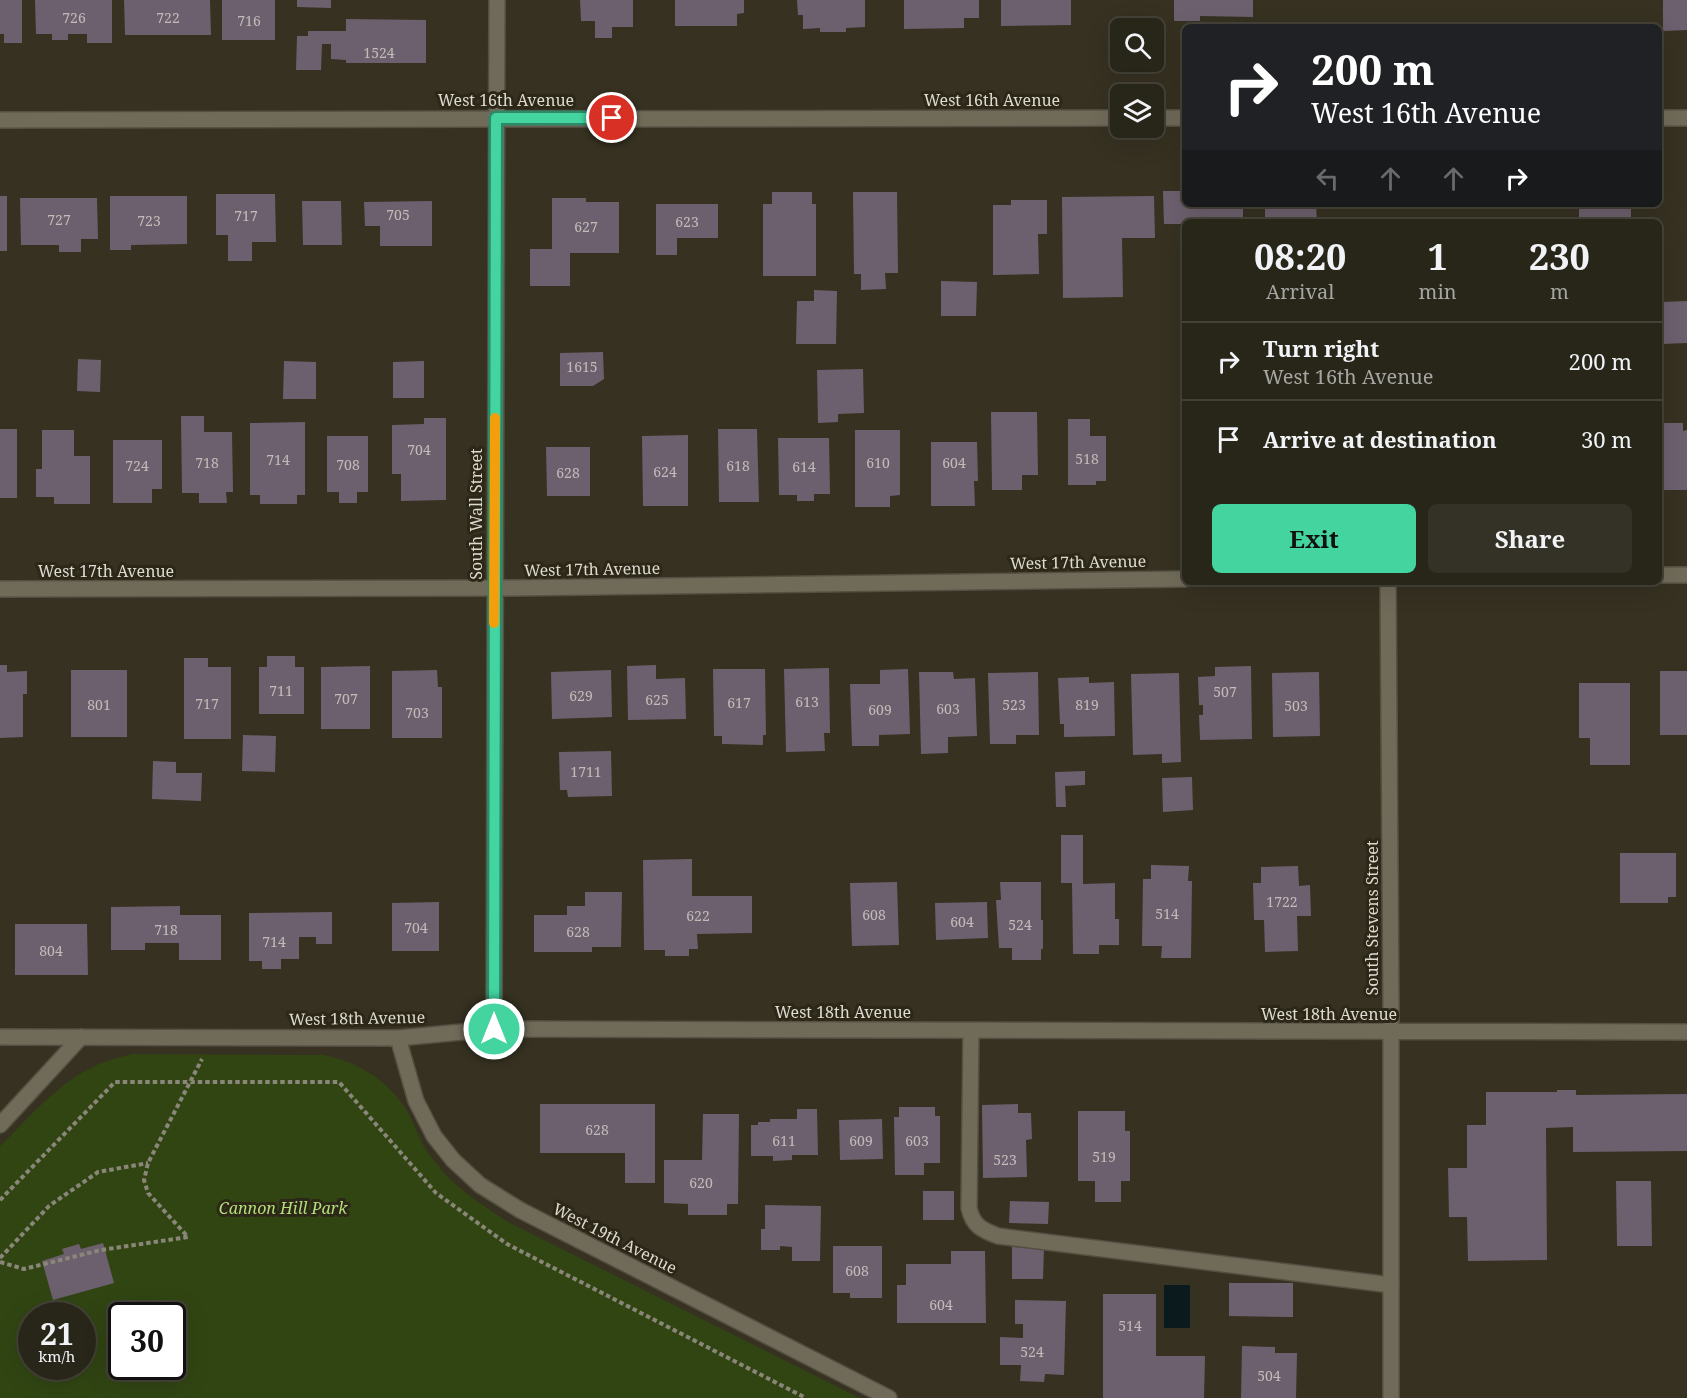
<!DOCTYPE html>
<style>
body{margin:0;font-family:"Noto Serif",serif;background:#343126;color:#f1f3f6;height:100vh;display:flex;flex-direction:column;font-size:22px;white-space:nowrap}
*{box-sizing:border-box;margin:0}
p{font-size:20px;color:#a5a5a2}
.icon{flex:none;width:33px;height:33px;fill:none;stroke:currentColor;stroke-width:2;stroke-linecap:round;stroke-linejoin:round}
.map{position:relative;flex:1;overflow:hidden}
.details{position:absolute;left:1182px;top:219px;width:480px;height:366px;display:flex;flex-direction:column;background:#282519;border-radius:9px;box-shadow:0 6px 24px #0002,0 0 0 2px #444238}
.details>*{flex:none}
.guide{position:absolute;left:1182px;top:24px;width:480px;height:183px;border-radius:9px;box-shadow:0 6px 24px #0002,0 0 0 2px #444238;background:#202124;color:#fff;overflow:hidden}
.buttons{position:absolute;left:1110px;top:18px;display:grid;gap:12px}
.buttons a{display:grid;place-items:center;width:54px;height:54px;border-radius:9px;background:#282519;box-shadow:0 6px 24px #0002,0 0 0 2px #444238;font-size:30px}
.speed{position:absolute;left:18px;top:1302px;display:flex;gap:12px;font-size:30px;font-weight:700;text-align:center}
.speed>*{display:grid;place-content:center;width:78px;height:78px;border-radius:50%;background:#282519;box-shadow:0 6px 24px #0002,0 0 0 2px #444238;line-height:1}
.speed small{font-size:15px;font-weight:400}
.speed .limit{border:3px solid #111;border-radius:9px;background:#fff;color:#111}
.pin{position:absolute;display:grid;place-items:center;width:51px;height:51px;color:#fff;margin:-26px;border:3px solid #fff;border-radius:50%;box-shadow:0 2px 6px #0007}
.me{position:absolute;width:66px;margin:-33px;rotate:0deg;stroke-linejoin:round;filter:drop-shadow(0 0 4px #0008)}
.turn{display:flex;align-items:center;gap:21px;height:126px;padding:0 30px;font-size:27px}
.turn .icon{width:78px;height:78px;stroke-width:2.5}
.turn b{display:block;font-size:42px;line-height:51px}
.lanes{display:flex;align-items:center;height:57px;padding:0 30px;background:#0003;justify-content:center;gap:30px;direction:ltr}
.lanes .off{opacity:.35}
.eta{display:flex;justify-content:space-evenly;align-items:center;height:102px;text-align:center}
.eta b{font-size:36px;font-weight:700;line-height:42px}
.button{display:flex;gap:12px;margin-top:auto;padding:12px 30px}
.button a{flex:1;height:69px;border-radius:9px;background:#43d4a0;color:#111;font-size:24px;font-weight:700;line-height:69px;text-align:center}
.button a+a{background:#343126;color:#f1f3f6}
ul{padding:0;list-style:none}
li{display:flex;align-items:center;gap:18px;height:78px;padding:0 30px;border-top:2px solid #444238}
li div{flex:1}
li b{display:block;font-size:22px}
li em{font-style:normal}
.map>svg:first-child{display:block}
</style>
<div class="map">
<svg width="1687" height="1398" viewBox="0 0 1687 1398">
<rect width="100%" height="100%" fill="#363121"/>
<path fill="#314513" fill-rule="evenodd" d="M133,1054L324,1055C358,1062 387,1080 406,1109C414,1122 418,1137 426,1150C431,1157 438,1165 443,1172C461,1192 486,1207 508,1222L860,1398H0V1146C30,1117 58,1082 97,1065C108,1060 121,1057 133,1054ZM32,1316H82V1366H32ZM122,1316H172V1366H122Z"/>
<path fill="#0b1a1d" d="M1164,1285H1190V1328H1164Z"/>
<path fill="#6d606e" d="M0,0H22V43H4V34H0Z
M35,0H112V43H87V34H68V40H52V34H36Z
M124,0H210L211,35H125Z
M222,0H275V40H222Z
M297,0H331V8L297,7Z
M580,0H633V27H612V38H595V21H581Z
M675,0H744V13L737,14V26H675Z
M797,0H865V27L846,28V32H820V28L803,29V15H798Z
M904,0H979V18H964V28L904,29Z
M1001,0H1071V25L1001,26Z
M1174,0H1253V17L1200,16V21H1174Z
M1663,0H1687V30L1663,31Z
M346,19L426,20V63H346V60L331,59V44H322L321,70H296L297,36H308V31H346Z
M1163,191H1184L1185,204H1243V222H1185V224H1164Z
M772,192H812V204H816V276H763V204H772Z
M853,192H897L898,273H885L886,289L861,290V274H854Z
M216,194H275L276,242H252V261H228V235H216Z
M0,196H7V251H0Z
M110,196H187V244L131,245V250H110Z
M1154,196L1155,238H1122L1123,297L1063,298L1062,197Z
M20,198H97L98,239H81V252H59V245H21Z
M552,198H586V202H619V253H570V286H530V249H552Z
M1011,200H1047V234H1038L1039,274L993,275V205H1011Z
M302,201H341L342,245H303Z
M432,201V246H380V226H365L364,202Z
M656,204H718V238H677V255H656Z
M1265,204H1316L1317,222H1265Z
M1579,204H1631V222H1579Z
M1538,219V222H1486V220Z
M941,281L977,282L976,316H941Z
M814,290L837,291L836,344H796L797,301H814Z
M1687,301V343L1662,344L1661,302Z
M603,352L604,379L593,386H560V353Z
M78,359L101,360L100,392L77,391Z
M284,361L316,362V399H283Z
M424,361V398H393V362Z
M863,369L864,413L838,414V422L818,423L817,370Z
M991,412H1037L1038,475H1022V490H992Z
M181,416H204V432H232L233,492H226L227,503H199V493H182Z
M424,418H446V500L401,501V474H392V425L424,424Z
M1068,419H1090V436H1106V481H1096V485H1068Z
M305,422V495H297V504H260V495H250V423Z
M1659,423H1683V431L1687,430V490H1659Z
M0,429H17V498H0Z
M718,429H757L759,502H719Z
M42,430H74V456H90V504H54V497H36V469H42Z
M855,430H900V495L890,496V507H855Z
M688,435V506H643L642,436Z
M327,436H368V492H357V503H339V492H327Z
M778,438H829L830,494H814V501H797V495H779Z
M113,440H162V489H152V503H113Z
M931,442H977L978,481H974L975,506H931Z
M546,447H590V496H547Z
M267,656H295V667H304V714H259V667H267Z
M184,658H208V667H231V739H184Z
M0,665H7V672L27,671V694H23V737L0,738Z
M656,665V679L685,678L686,719L628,720L627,666Z
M370,666V729H321V667Z
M1251,666L1252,739L1200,740L1199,715H1203V705H1199L1198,677L1215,676V667Z
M829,668L830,733H824L825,751L786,752L784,669Z
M713,669H765L766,735H763V745L722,744V736H714Z
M908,669L910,734L879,735V746H852L850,684H880V670Z
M71,670H127V737H71Z
M437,670L438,687H442V738H392V671Z
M611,670L612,717L552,719L551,672Z
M1660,671H1687V735H1660Z
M919,672H953L954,679L975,678L977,736L948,737V753L921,754Z
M1038,672L1039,735H1016V744H990L988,673Z
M1319,672L1320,736L1273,737L1272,673Z
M1179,673L1181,762L1162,763V754L1133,755L1131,674Z
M1089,677V683L1114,682L1115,736L1064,737V724H1060L1058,678Z
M1579,683H1630V765H1590V738H1579Z
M243,735L276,736L275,772L242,771Z
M611,751L612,796L568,797L567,790H560L559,752Z
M153,761L176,762V773H202L201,801L152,799Z
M1085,771V785L1065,786L1066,807H1056L1055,772Z
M1192,777L1193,810L1163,812L1162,778Z
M1061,835H1083V884L1115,883V919H1119V945H1099V954H1073L1072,883H1061Z
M1620,853H1676V897H1668V903H1620Z
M692,859V896H752V933L697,934L698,949H689V956H665V950H644L643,860Z
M1151,865L1189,866L1188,881H1192L1191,958H1161L1162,946H1142L1143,879H1151Z
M1298,866L1299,886L1310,885L1311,916H1297L1298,951L1265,952L1264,920H1254L1253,883H1261V867Z
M897,882L899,945L852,946L850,883Z
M1000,882H1041V920H1043V949H1041V960H1012V948H999L996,900H1001Z
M585,892H622L621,947H592V952H534V915H567V906H585Z
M439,902V951H392V903Z
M987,902L988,938L936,940L935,903Z
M180,906V915H221V960H179V943H145V950H111V907Z
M332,912V944H316V937H299V959H281V969H262V961H249V913Z
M15,924H87L88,975H15Z
M1557,1090H1576V1095L1687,1094V1151L1573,1152V1127L1546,1128L1547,1260L1468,1261L1467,1217H1449L1448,1168H1467V1125H1486V1092H1557Z
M540,1104H655V1183H625V1153H540Z
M1018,1104V1113H1031L1032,1139L1026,1140L1027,1177L983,1178L982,1105Z
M899,1107H935V1116H940V1163H924V1175H895L894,1117H899Z
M797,1109H817L818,1155H792V1160L773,1161V1156H751V1125H758V1122H770V1119H797Z
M1078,1111H1125V1131H1130V1181H1121V1202H1095V1181H1078Z
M703,1114H739L738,1204H727V1215H688V1204L664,1203V1160H702Z
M882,1119L883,1159L840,1160L839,1120Z
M1616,1181H1651L1652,1246H1617Z
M923,1191H954V1220H923Z
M1010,1201L1049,1202L1048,1224L1009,1223Z
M765,1205L821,1206L820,1261H792V1247L780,1246V1250H761V1229H765Z
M103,1243L114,1283L53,1300L42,1261L64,1254L62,1249L79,1244L81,1249Z
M833,1246H882V1298H850V1293H833Z
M1012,1247L1044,1248L1043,1279H1012Z
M951,1251H985L986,1323H897V1285H906V1264H951Z
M1229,1283H1293V1317L1229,1316Z
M1103,1294H1156V1356H1205L1204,1398H1103Z
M1015,1300L1066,1301L1064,1375L1045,1374L1044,1382L1020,1381L1021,1365H1000V1337L1023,1338V1324H1015Z
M1242,1346L1275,1347V1353H1297L1296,1398H1241Z"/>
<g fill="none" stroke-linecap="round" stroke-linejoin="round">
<defs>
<path id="service" d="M971,1031L969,1208C973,1226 982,1230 998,1236L1391,1285"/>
<path id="minor" d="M1154,118H1185
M1659,118H1687
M0,120L1120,118
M1659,575H1687
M1388,582L1391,1002V1398
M0,589L514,588L1185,579
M494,1029L497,0
M0,1037L398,1038L494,1029L1687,1032
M398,1038L416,1101L434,1136L453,1160L480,1185L520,1210L889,1398
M0,1125L81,1037"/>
</defs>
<use href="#service" stroke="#534f41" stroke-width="18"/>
<use href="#minor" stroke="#534f41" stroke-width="18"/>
<path stroke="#8a8679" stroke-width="4" stroke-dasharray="4.5 3" stroke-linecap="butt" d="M0,1200L115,1082H339L436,1193L507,1244L806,1398
M0,1258L49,1206L98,1172L148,1163
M0,1262L24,1269L101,1250L188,1237L148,1193L144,1180L148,1163L202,1059"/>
<use href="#service" stroke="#706b59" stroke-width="15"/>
<use href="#minor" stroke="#706b59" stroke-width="15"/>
</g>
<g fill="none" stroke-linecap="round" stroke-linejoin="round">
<defs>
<path id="route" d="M494,1029L496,118H612"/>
</defs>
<use href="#route" stroke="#2c8a68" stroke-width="15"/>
<use href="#route" stroke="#43d4a0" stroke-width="10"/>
<path stroke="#f59e0b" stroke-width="10" d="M494,623L495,418"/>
</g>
<g text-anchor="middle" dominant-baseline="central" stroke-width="6" stroke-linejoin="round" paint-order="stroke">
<g font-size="14" fill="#c1bcb8">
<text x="74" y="17">726</text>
<text x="168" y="17">722</text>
<text x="249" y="20">716</text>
<text x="379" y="52">1524</text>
<text x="398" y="214">705</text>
<text x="246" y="215">717</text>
<text x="59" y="219">727</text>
<text x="149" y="220">723</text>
<text x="687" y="221">623</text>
<text x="586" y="226">627</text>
<text x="582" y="366">1615</text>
<text x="419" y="449">704</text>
<text x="1087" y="458">518</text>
<text x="278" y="459">714</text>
<text x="207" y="462">718</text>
<text x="878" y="462">610</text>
<text x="954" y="462">604</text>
<text x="348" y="464">708</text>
<text x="137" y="465">724</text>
<text x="738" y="465">618</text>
<text x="804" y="466">614</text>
<text x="665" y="471">624</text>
<text x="568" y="472">628</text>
<text x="281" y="690">711</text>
<text x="1225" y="691">507</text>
<text x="581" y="695">629</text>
<text x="346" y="698">707</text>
<text x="657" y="699">625</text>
<text x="807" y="701">613</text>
<text x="739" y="702">617</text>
<text x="207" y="703">717</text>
<text x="99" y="704">801</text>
<text x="1014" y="704">523</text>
<text x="1087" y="704">819</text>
<text x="1296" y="705">503</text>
<text x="948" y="708">603</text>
<text x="880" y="709">609</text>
<text x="417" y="712">703</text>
<text x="586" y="771">1711</text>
<text x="1282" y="901">1722</text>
<text x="1167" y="913">514</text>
<text x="874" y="914">608</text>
<text x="698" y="915">622</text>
<text x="962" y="921">604</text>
<text x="1020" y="924">524</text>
<text x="416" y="927">704</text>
<text x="166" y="929">718</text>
<text x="578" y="931">628</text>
<text x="274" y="941">714</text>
<text x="51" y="950">804</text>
<text x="597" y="1129">628</text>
<text x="784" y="1140">611</text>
<text x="861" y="1140">609</text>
<text x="917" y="1140">603</text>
<text x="1104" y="1156">519</text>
<text x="1005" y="1159">523</text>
<text x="701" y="1182">620</text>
<text x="857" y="1270">608</text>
<text x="941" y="1304">604</text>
<text x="1130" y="1325">514</text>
<text x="1032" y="1351">524</text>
<text x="1269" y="1375">504</text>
</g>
<g font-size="16" fill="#dddad0" stroke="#2c2717">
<text x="506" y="100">West 16th Avenue</text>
<text x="992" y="100">West 16th Avenue</text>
<text transform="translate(476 514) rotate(-90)">South Wall Street</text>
<text transform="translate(1078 562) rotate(-1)">West 17th Avenue</text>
<text transform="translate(592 569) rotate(-1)">West 17th Avenue</text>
<text x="106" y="571">West 17th Avenue</text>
<text transform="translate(1372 918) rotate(-90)">South Stevens Street</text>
<text x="843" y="1012">West 18th Avenue</text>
<text x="1329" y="1014">West 18th Avenue</text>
<text transform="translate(357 1018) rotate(-1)">West 18th Avenue</text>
<text transform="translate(615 1238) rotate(27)">West 19th Avenue</text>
</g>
<g font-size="16" font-style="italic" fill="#b3df7a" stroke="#2c2717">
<text x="283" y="1208">Cannon Hill Park</text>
</g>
</g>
</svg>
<div class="buttons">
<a><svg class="icon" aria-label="search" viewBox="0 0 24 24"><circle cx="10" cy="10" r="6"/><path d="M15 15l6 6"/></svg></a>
<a><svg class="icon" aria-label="layers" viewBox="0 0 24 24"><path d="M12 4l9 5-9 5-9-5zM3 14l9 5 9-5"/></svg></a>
</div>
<div class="speed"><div>21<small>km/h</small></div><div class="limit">30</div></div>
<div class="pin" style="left:612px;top:118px;background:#d93025"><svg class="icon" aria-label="arrive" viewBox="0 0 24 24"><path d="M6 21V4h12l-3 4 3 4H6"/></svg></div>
<svg class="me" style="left:494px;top:1029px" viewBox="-20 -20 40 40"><circle r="17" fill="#43d4a0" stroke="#fff" stroke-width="3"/><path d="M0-11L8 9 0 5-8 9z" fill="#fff"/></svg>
<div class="guide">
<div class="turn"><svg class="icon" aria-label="right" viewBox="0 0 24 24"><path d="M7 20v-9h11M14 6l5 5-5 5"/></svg><div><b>200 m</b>West 16th Avenue</div></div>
<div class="lanes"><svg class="icon off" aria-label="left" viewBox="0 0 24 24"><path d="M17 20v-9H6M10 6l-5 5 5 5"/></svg><svg class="icon off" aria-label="ahead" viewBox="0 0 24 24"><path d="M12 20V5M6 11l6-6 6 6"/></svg><svg class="icon off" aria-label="ahead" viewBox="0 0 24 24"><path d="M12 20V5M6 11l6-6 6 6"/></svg><svg class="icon" aria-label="right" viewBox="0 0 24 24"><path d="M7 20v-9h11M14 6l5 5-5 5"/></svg></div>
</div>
<section class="details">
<div class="eta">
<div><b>08:20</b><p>Arrival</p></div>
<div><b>1</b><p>min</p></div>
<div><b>230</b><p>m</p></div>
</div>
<ul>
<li><svg class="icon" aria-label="right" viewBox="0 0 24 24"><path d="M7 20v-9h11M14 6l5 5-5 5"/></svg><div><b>Turn right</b><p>West 16th Avenue</p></div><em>200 m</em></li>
<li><svg class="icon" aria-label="arrive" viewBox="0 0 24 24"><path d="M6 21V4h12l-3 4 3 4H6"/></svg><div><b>Arrive at destination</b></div><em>30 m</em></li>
</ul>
<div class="button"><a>Exit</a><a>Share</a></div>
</section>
</div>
